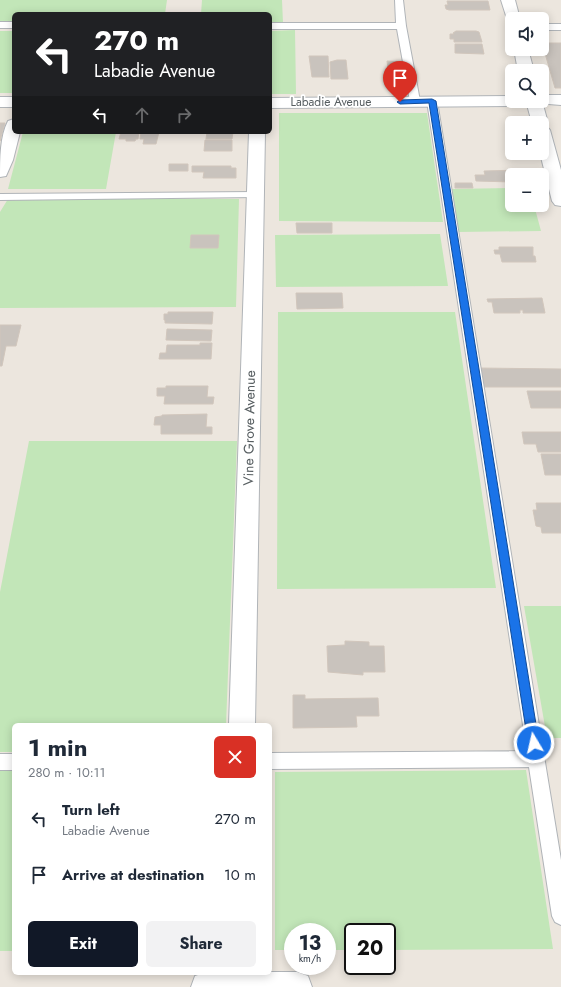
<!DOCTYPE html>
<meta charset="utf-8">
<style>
body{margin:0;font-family:Jost,sans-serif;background:#f2f2f3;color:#1f2937;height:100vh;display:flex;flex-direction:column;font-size:15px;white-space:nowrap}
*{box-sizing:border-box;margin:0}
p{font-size:13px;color:#747a83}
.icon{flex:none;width:22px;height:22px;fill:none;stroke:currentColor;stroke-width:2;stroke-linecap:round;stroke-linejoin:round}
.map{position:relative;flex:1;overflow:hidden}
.drawer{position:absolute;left:12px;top:723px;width:260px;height:252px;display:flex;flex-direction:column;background:#fff;border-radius:6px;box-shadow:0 2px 10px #0003}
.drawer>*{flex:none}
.top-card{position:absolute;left:12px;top:12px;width:260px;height:122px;border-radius:6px;box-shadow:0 2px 10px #0003;background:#202124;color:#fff;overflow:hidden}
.tools{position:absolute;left:505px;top:12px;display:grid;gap:8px}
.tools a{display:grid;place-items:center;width:44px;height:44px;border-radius:6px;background:#fff;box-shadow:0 2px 10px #0003;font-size:20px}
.speed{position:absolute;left:284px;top:923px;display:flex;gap:8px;font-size:20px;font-weight:700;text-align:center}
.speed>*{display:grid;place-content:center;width:52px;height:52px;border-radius:50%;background:#fff;box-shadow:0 2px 10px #0003;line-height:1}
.speed small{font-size:10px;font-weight:400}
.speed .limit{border:2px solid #111;border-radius:6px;background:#fff;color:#111}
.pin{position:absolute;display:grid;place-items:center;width:34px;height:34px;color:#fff;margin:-41px -17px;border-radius:50% 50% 50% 0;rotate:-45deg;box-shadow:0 0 4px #0007}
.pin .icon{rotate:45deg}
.me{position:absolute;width:44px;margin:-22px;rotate:351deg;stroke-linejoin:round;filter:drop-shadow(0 0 3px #0008)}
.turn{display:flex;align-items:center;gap:14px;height:84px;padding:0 16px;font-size:18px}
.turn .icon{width:52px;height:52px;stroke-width:2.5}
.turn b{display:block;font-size:28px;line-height:34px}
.lanes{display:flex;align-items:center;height:38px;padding:0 16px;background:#0003;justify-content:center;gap:20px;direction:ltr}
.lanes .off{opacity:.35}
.round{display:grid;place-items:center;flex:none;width:42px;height:42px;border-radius:6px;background:#f2f2f3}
.head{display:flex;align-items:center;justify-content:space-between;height:68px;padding:0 16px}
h1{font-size:24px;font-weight:700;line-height:30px}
.button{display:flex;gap:8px;margin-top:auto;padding:8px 16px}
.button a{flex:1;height:46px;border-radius:6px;background:#111827;color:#fff;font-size:16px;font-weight:700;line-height:46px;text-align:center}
.button a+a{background:#f2f2f3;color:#1f2937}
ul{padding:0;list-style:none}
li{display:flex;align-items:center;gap:12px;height:56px;padding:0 16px}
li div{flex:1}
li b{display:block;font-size:15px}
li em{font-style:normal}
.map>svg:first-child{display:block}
</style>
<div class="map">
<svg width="561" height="987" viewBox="0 0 561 987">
<rect width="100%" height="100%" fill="#ece6de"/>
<path fill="#c2e6b8" d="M0,0H167L165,14H14V21H0Z
M202,0H282L283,23H270V14H201Z
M295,30L296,94H270V31Z
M0,31H14V93H0Z
M279,113H427L443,222L279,221Z
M23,132H116L106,189H8Z
M512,188V205H534L541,231L458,232L450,189Z
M8,199H239L236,307L0,308V212Z
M440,234L448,286L276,287L275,235Z
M278,312H455L496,588L277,589Z
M29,441H237L226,725H14V752H0V592Z
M524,606H561V738H547Z
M0,767H14V951H0Z
M526,770L553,949L387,950V932H353V950H327V932H293V950H275V772Z"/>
<path fill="#c9c3bd" stroke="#d1c6bc" d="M447,1H488L490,10H449L446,9L445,5H448Z
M456,31H476L479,32L482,42H454V39H450V34H454L453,33Z
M542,43H561V88H555Z
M455,44H482L484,54L455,53Z
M309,56H328L329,77H312Z
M337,60H346L348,79H331L330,62Z
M387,61L403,62L405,78L389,76Z
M0,123H5L0,141Z
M121,132H139L138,139H136L135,141H126V139H119Z
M141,132H159L156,144H143L144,139H140Z
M207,132H233L232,139H206Z
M205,140H232V151H204Z
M169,164H188V171H169Z
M192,166H231V168H236V178H203L204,172H192Z
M520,170L521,175H512V182L476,181L475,175H485L484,171Z
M455,183H472L473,188H455Z
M296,223H332V233H297Z
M191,235H219L218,248H190Z
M499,247H533V256H535L536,262H502L500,254H495L494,250H499Z
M296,293H342L343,308L297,309Z
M542,298L545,313H523V310H520V313H494L492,302H488L487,299Z
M168,312H213L212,324L165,323V320H164V314H168Z
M0,325H21L16,346H6L2,366H0Z
M167,329L212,330L211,341L166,340Z
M200,343H212L211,359H159L160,353H166L167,345H200Z
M478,368L561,369V387H481Z
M166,386H208L207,397H214L213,404H164L165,396H157V388H166Z
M527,391H561V408H531Z
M207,414L206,427H212V434H161V425H154L155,417L162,416V415Z
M522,432H561V452H538L536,444H524Z
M541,454H561V475H545Z
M536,503H561V533H542L541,527L536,526L533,510H537Z
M345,641L369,642V646H384L385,672H363V675L328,672L327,646L345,645Z
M293,695H305V699L378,698L379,716H356L357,727L293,728Z"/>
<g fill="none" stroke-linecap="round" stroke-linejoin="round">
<defs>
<path id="service" d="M395,0H403L406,26L420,101L415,104L410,101L397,29H270V23H396Z
M0,22H14V28H0Z
M542,24H561V30H542Z
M432,98L437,101L561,860V925L555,922L552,916L529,767L270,769V753L527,751L427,101Z
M255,192L259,193L260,195L259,197L0,200V194Z
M0,754H14V770H0Z"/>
<path id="minor" d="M542,95H561V105L536,103L535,101H542Z
M512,96V101H520L518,104L512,106L270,108V98Z
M0,97H14V107H0Z
M14,119V132H20L13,160L6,176L0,177C0,159 0,136 8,121Z
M249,132H265L255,725H229Z
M270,972H297L308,976L312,987H191L195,976L204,973Z"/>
<path id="tertiary" d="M501,0H515L520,19H512V23L508,22Z
M514,49H528L534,71H518Z
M526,101H542L548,123L546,126L550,130L561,170V206L555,205L552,201L540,153H542V123H532Z"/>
</defs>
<use href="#service" stroke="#b0b4b8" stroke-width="2"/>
<use href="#minor" stroke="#b0b4b8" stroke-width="2"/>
<use href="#tertiary" stroke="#b0b4b8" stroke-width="2"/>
<use href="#service" fill="#fff" fill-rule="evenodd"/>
<use href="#minor" fill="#fff" fill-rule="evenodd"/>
<use href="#tertiary" fill="#fff" fill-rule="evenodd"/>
</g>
<path fill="#1a73e8" stroke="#114b97" d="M432,99L436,101L539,743L538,747L534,748L530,747L528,743L429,103L400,104L397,102L400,100Z"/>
<g text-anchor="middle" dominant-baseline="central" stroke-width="3.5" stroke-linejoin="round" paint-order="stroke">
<g font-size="12" fill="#575e61" stroke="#fff">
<text x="331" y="102">Labadie Avenue</text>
</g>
<g font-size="14" fill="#575e61" stroke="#fff">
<text transform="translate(249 428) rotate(-89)">Vine Grove Avenue</text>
</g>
</g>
</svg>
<div class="tools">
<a><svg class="icon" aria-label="sound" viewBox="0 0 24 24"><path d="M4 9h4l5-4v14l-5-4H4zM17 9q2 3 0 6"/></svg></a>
<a><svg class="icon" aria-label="search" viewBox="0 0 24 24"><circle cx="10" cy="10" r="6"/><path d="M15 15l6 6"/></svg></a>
<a>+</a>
<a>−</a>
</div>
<div class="speed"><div>13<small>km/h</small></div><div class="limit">20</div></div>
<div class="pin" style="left:400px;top:102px;background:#d93025"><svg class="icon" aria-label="arrive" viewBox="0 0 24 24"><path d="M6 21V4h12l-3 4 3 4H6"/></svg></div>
<svg class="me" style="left:534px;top:743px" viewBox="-20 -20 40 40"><circle r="17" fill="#1a73e8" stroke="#fff" stroke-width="3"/><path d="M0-11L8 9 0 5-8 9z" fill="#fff"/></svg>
<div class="top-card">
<div class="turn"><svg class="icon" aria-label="left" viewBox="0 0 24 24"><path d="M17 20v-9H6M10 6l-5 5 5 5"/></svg><div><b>270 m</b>Labadie Avenue</div></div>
<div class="lanes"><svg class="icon" aria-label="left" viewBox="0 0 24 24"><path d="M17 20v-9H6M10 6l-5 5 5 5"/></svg><svg class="icon off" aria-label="ahead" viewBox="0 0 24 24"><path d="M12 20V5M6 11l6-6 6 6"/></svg><svg class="icon off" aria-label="right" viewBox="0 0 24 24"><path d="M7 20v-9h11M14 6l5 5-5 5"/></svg></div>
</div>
<section class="drawer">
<div class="head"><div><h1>1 min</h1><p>280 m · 10:11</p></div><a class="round" style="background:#d93025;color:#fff"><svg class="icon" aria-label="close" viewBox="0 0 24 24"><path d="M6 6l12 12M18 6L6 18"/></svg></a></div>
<ul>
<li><svg class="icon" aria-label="left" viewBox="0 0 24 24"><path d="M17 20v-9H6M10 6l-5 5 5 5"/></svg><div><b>Turn left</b><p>Labadie Avenue</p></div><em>270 m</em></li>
<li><svg class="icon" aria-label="arrive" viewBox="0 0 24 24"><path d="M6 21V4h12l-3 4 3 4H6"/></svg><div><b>Arrive at destination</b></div><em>10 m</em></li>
</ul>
<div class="button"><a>Exit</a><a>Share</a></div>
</section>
</div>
